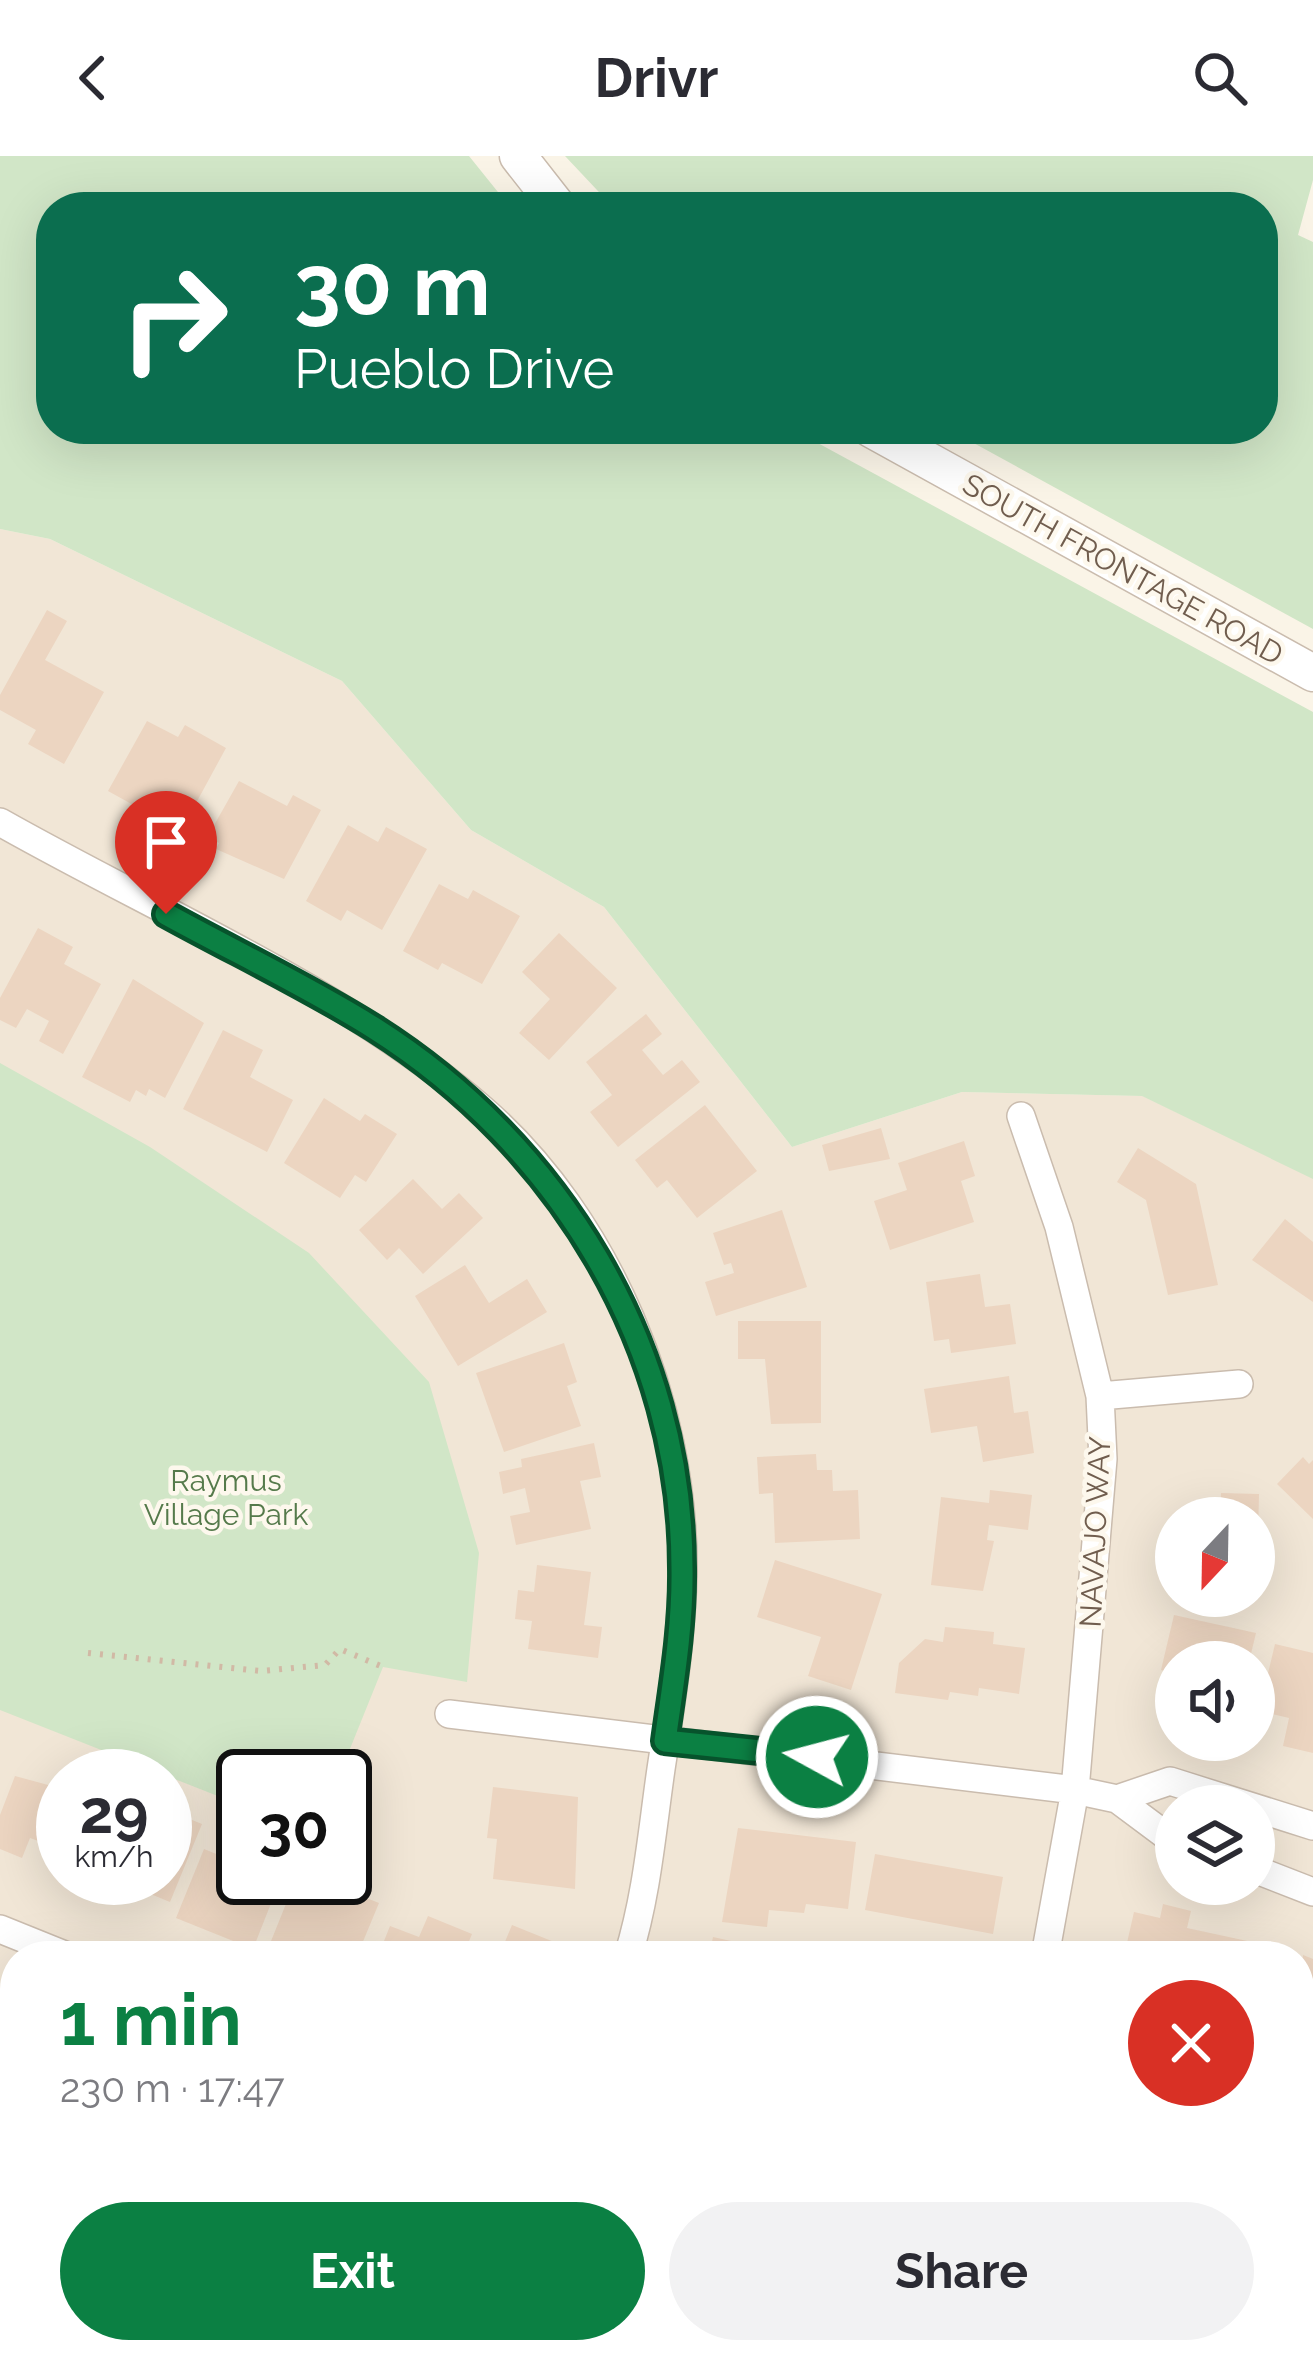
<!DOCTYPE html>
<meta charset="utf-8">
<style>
body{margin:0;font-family:Raleway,sans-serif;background:#f2f2f3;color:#2b2b33;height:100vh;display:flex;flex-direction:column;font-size:45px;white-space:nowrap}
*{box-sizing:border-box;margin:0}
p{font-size:39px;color:#7c7c81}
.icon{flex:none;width:66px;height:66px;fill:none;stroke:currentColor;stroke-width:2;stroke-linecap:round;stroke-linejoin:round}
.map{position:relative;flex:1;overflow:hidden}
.side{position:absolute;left:0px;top:1785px;width:1314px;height:423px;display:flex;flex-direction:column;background:#fff;border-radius:48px 48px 0 0;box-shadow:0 12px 48px #0002}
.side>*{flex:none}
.banner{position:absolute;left:36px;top:36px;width:1242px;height:252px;border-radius:48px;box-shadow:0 12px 48px #0002;background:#0b6e4f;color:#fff;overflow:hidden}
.needle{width:78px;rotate:202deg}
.buttons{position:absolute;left:1155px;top:1341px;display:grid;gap:24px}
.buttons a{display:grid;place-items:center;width:120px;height:120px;border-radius:50%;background:#fff;box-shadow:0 12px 48px #0002;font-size:60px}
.speed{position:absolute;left:36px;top:1593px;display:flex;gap:24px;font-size:60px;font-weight:700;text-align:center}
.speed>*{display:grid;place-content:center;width:156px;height:156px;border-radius:50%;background:#fff;box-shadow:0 12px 48px #0002;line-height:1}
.speed small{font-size:30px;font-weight:400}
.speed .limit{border:6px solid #111;border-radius:18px;background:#fff;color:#111}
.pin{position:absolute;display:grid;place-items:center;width:102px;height:102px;color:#fff;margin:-123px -51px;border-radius:50% 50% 50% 0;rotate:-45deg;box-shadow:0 0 12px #0007}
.pin .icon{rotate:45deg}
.me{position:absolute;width:132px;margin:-66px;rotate:277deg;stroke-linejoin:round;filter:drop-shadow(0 0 9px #0008)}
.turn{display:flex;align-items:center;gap:42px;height:252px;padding:0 60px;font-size:54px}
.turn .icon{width:156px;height:156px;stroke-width:2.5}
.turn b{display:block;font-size:84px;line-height:102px}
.round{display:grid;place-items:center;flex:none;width:126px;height:126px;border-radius:63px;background:#f2f2f3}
.summary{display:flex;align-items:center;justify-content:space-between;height:204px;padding:0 60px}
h1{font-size:72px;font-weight:700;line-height:90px;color:#0b8043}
.action{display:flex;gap:24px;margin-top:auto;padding:24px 60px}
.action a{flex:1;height:138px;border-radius:72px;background:#0b8043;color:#fff;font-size:48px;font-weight:700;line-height:138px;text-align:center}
.action a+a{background:#f2f2f3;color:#2b2b33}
header{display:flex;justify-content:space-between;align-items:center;height:156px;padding:0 60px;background:#fff;font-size:54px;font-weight:700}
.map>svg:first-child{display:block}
</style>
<header><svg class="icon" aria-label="back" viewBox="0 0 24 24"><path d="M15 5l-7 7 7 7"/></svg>Drivr<svg class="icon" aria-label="search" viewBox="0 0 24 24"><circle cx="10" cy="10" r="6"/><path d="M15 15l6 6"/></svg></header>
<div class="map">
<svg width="1313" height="2206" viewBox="0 0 1313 2206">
<rect width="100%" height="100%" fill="#faf4e7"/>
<path fill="#f1e6d6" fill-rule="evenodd" d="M0,373L50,383L342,525L471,674L604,751L792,991L962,936L1143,940L1313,1022V2163L1297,2206H0ZM1176,1362H1254V1440H1176ZM1176,1506H1254V1584H1176ZM63,1620H165V1722H63ZM243,1620H345V1722H243ZM1176,1650H1254V1728H1176ZM15,1800H1299V2193H15Z"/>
<path fill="#d1e6c7" d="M0,0H469L510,51H51V273H792L1313,556V1023L1142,940L962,936L792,991L604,751L471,674L342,525L50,383L0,373Z
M565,0H1313V24L1298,79L1313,86V473L948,273H1263V51H613Z
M0,907L150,991L309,1097L429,1226L479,1397L467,1526L383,1511L339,1620H243V1650L0,1554Z"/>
<path fill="#ecd5c1" d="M47,454L67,465L45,504L104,536L64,608L28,588L36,574L0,554V539Z
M147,565L178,581L185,569L226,592L195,649L187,645L173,671L108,635Z
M239,625L287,650L293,639L321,654L284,723L216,693L219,687L208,680Z
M348,669L378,686L386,671L427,693L382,774L347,754L341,765L306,745Z
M439,728L468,743L473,734L520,760L482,828L442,807L438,814L403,795Z
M38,772L73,791L64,808L101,828L63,898L39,885L49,865L27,853L16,872L0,864V842Z
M559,777L617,832L549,904L519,877L550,843L522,816Z
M133,823L204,867L165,942L149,933L146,940L136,934L130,946L82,921Z
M646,858L662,878L642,894L663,919L682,904L700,926L618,991L590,956L612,939L586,906Z
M223,874L263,894L250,921L293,944L267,996L183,953Z
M324,942L360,965L365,958L397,978L366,1026L355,1019L340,1042L284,1007Z
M705,949L757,1015L697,1062L667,1024L657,1032L635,1004Z
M881,972L890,1003L829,1015L822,989Z
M964,985L975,1020L961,1025L974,1066L890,1094L874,1045L907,1034L898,1007Z
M1138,992L1196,1028L1218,1129L1168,1139L1146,1044L1117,1026Z
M413,1023L442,1053L459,1037L483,1062L423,1118L399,1092L387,1104L359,1074Z
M782,1054L807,1131L716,1160L705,1126L734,1117L731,1107L724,1109L713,1077Z
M1285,1063L1313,1086V1146L1252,1104Z
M465,1109L489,1147L527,1123L547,1156L458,1210L415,1140Z
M980,1118L985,1151L1010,1148L1016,1188L951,1197L949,1183L934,1185L926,1126Z
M738,1165H821V1267L771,1268L765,1203H738Z
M564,1187L577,1226L567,1230L581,1270L504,1296L476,1217Z
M1009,1220L1014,1257L1028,1255L1034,1297L983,1306L977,1270L931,1277L924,1233Z
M594,1287L601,1321L580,1325L591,1373L516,1389L510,1360L530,1356L525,1332L503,1338L499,1316L522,1311L521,1303Z
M816,1298L817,1314H832L833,1335L858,1334L860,1383L775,1387L773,1337L759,1338L757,1301Z
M1303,1301L1309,1308L1313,1304V1363L1277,1328Z
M990,1334L1032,1339L1028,1374L989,1369L987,1384L994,1385L983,1435L931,1429L941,1341L989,1347Z
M1221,1337L1259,1338L1258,1380L1254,1362H1220Z
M775,1404L882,1438L851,1534L808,1520L821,1481L757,1461Z
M537,1409L591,1416L584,1469L602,1471L598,1502L528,1493L532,1465L515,1463L518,1434L534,1436Z
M1174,1459L1256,1477L1249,1506H1176V1518L1161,1514Z
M945,1471L994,1476L993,1488L1025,1492L1019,1538L979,1532L978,1540L950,1536L948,1544L895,1537L899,1507L925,1483L943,1486Z
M1275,1488L1313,1497V1597L1283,1590L1289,1562L1259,1555Z
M15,1620L63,1633V1694L30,1682L22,1702L0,1693V1659Z
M493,1631L578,1641L575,1733L493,1723L497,1683L487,1682Z
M165,1653L202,1668L170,1746L131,1730L125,1744L88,1730L91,1722H165Z
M738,1672L856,1686L848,1753L806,1748L804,1757L769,1754L767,1771L722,1766Z
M243,1688V1722H281L253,1793L176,1762L204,1693L236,1706Z
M875,1698L1003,1721L993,1778L865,1754Z
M294,1728L326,1741L331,1728L379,1747L357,1800H265Z
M1163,1748L1191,1755L1187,1772L1252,1786L1249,1800H1124L1134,1756L1160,1762Z
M428,1760L472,1778L463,1800H378L390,1770L419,1781Z
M512,1769L564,1790L560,1800H499Z
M713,1781L790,1798V1800H709Z
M1303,1799L1313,1803V1898L1299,1892Z
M15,1860V1924L0,1918V1898Z
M1299,1919L1313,1924V2012L1299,2007Z
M1299,2024L1313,2030L1311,2070L1299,2065Z
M0,2045L15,2051V2089L1,2129Z
M211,2193H306L301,2206H206Z
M319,2193H373L404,2206H314Z
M756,2193H814L847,2206H751Z
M994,2193H1063L1058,2206H1002L1006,2198Z
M1220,2193H1265L1260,2206H1231L1217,2201Z"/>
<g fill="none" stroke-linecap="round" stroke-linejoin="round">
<defs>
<path id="minor" d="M0,666C159,756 344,834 482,953C609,1063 684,1248 683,1414C682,1481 671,1547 661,1613C652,1675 647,1739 628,1800
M1021,960L1059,1071L1100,1240L1103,1303L1075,1634L1045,1800
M1100,1240L1239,1228
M449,1558L1075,1634L1117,1643L1176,1687
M1117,1643L1170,1625L1313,1670
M1254,1713L1313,1736
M0,1773L67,1800
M0,2201L12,2206
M907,2206L912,2193"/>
<path id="tertiary" d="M518,0L558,51
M871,273L1313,517"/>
</defs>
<use href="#minor" stroke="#cabcae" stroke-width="30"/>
<use href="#tertiary" stroke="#cabcae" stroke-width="39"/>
<path stroke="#d1b9a5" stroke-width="6" stroke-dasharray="3 9" stroke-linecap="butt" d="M88,1497L261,1515L325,1509L340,1493L383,1511"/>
<use href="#minor" stroke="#fff" stroke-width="27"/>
<use href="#tertiary" stroke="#fff" stroke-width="36"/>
</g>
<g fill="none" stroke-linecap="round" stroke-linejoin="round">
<defs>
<path id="route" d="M166,758C235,796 307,830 374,872C559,989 682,1190 682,1412C683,1470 673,1528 665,1585L817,1601"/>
</defs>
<use href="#route" stroke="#07532c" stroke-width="30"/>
<use href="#route" stroke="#0b8043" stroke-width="21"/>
</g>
<g text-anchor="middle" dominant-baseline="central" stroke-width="9" stroke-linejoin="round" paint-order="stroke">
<g font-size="30" fill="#705d4e" stroke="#fdf8ed">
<text transform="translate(1123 413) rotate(29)">SOUTH FRONTAGE ROAD</text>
<text transform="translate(1095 1376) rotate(-87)">NAVAJO WAY</text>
</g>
<g font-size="30" fill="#557a4b" stroke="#fdf8ed">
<text x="226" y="1324">Raymus<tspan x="226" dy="34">Village Park</tspan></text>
</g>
</g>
</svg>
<div class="buttons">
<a><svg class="needle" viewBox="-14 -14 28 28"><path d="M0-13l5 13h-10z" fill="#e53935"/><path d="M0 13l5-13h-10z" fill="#7c7c81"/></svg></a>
<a><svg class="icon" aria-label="sound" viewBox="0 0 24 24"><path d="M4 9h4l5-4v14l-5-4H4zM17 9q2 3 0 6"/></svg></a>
<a><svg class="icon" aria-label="layers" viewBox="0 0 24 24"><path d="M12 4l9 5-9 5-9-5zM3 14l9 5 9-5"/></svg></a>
</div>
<div class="speed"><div>29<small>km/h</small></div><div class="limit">30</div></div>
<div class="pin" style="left:166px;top:758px;background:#d93025"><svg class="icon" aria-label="arrive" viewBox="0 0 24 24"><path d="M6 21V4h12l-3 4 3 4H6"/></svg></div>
<svg class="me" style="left:817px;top:1601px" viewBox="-20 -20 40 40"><circle r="17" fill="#0b8043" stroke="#fff" stroke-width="3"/><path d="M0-11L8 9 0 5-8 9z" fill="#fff"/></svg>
<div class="banner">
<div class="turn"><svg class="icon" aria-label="right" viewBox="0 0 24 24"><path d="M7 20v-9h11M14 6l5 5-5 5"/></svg><div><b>30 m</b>Pueblo Drive</div></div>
</div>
<section class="side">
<div class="summary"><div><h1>1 min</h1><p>230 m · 17:47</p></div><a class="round" style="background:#d93025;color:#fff"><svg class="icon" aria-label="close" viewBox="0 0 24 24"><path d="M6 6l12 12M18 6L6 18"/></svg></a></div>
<div class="action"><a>Exit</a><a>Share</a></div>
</section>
</div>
